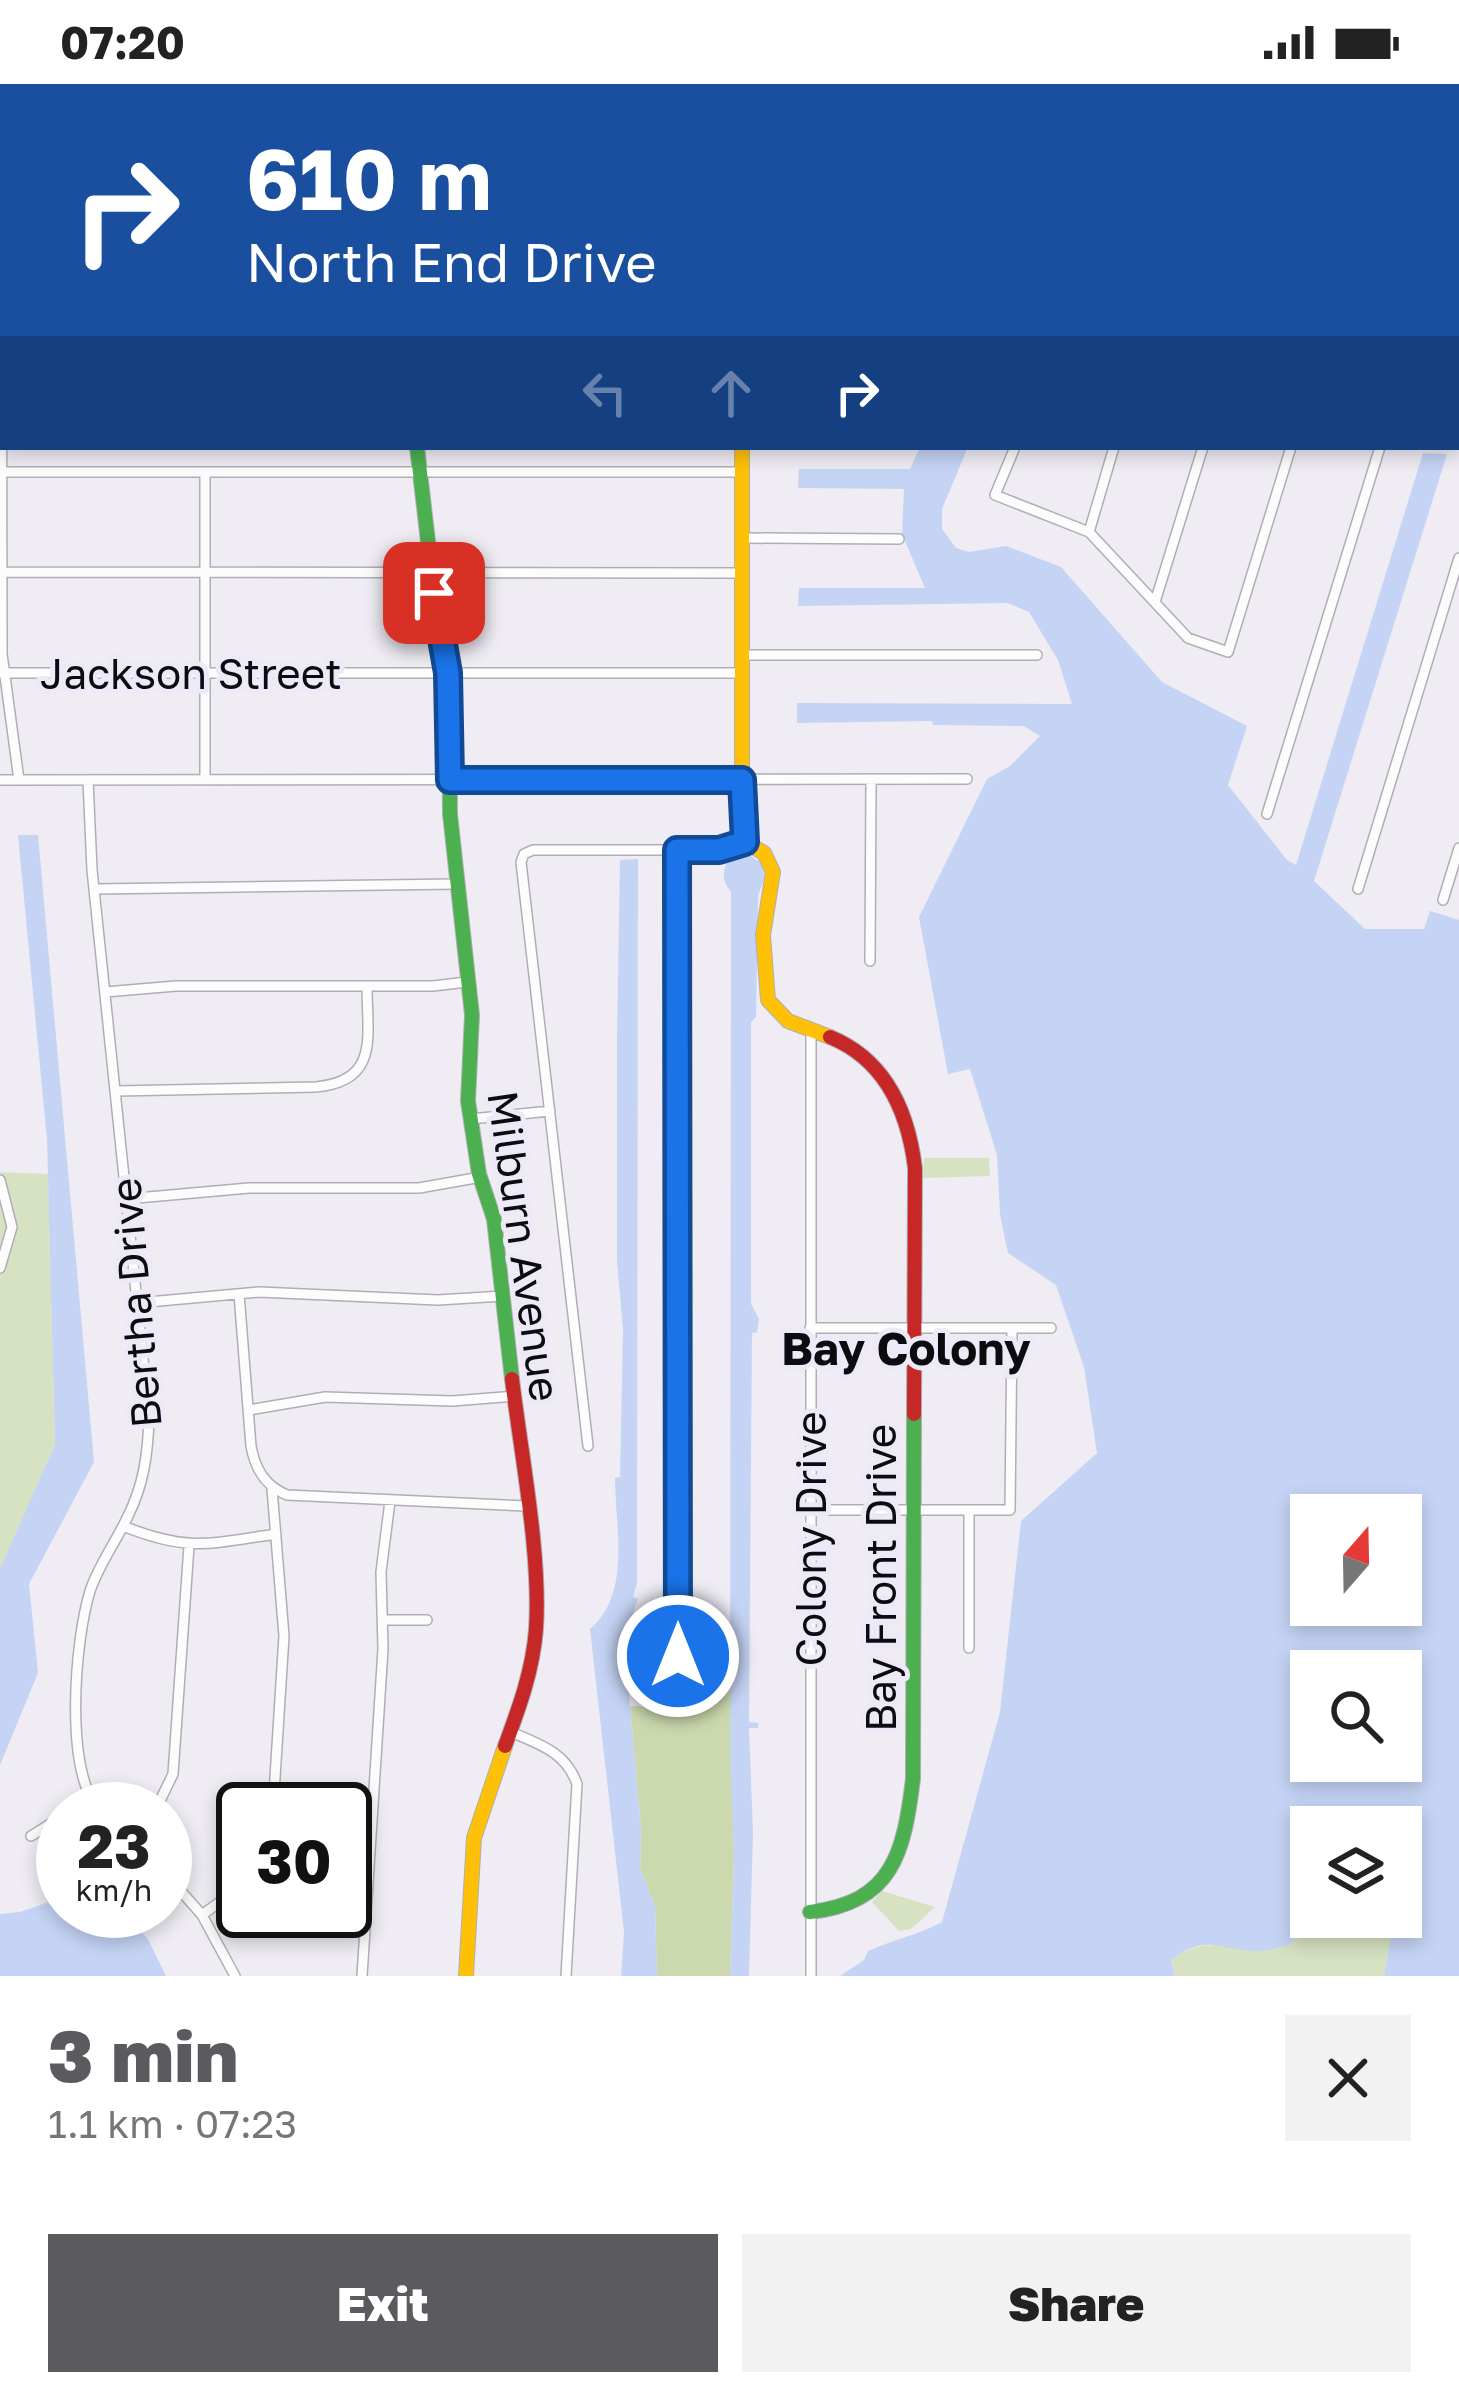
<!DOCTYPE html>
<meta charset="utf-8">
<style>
body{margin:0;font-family:"Golos Text",sans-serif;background:#f2f2f2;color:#222;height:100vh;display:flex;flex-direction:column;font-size:45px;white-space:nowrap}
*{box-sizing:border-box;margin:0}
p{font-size:39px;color:#767676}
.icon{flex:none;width:66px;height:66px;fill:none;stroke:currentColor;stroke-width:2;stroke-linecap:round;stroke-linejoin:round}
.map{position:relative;height:1892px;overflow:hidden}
.drawer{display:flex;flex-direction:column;background:#fff;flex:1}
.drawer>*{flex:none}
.top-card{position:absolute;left:0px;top:0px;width:1461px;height:366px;box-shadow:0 6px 18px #0003;background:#1a4fa0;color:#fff;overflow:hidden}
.needle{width:78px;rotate:20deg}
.tools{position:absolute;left:1290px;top:1410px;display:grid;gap:24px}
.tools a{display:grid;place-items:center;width:132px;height:132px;border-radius:0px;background:#fff;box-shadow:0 6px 18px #0003;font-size:60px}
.speed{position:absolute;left:36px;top:1698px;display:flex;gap:24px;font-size:60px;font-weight:700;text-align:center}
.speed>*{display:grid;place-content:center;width:156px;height:156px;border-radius:50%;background:#fff;box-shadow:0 6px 18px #0003;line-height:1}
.speed small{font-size:30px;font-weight:400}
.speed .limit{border:6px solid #111;border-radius:18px;background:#fff;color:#111}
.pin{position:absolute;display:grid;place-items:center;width:102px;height:102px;color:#fff;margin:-51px;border-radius:24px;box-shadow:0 6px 18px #0006}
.me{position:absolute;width:132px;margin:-66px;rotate:0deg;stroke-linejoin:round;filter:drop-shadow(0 0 9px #0008)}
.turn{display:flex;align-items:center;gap:42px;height:252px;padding:0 48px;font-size:54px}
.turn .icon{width:156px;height:156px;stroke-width:2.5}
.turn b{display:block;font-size:84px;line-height:102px}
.lanes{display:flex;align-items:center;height:114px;padding:0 48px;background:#0003;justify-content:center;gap:60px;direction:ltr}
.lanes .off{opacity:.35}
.round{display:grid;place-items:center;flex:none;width:126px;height:126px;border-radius:0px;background:#f2f2f2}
.summary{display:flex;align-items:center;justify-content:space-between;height:204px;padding:0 48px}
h1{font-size:72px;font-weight:800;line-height:90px;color:#5b5a5f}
.button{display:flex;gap:24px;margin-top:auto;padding:24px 48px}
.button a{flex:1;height:138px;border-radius:0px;background:#5b5a5f;color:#fff;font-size:48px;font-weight:800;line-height:138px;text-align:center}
.button a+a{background:#f2f2f2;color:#222}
.status{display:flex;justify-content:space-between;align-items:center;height:84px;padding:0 60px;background:#fff;direction:ltr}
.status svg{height:33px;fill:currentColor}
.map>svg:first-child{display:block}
</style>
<div class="status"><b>07:20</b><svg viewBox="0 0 49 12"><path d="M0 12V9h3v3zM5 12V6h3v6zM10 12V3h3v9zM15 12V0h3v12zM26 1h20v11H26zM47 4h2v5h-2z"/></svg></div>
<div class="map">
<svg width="1459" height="1892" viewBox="0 0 1459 1892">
<rect width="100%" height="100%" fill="#efecf4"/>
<path fill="#d7e2c2" d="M924,1074H989L990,1092L923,1094Z
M0,1088L48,1090L55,1362L0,1484Z
M882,1807L935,1823L911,1845L899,1847L872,1818Z
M1357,1833L1383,1841L1391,1852L1384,1892H1175L1171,1876C1201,1854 1225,1861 1260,1867L1307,1839Z"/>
<path fill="#ccd9ae" d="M731,1590L734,1773L730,1892H657L655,1821L640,1785L641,1745L630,1622L684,1624L686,1592Z"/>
<path fill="#c5d4f5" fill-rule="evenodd" d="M920,363H968L942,425V445L956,464L969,468L1006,462L1061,483L1162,598L1247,642L1228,701L1287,776L1296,781L1423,369L1447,370L1314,797L1365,845H1424L1430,827L1459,836V1892H1384L1391,1852L1383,1841L1362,1833H1401V1743H1311V1833H1357L1307,1839L1290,1861C1280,1863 1269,1867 1259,1867C1220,1867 1208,1848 1171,1876L1175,1892H840L864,1876L868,1867C894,1855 916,1852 942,1838L1000,1628L1021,1437L1097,1369L1084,1283L1056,1201L1008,1169L1000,1131L997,1071L970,985L948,990L919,833L987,695L1010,682L1040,652L1024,642L933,641L932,637L797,639V619L1072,620L1058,576L1029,528L1008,519L798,522L799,504H925L902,450L904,405L798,404L799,385H910ZM1401,1431V1521H1311V1431ZM1401,1587V1677H1311V1587Z
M18,751H38L94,1378L29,1500L38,1589L0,1681V1484L55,1361L47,1056Z
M743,767L760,778L765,792L758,812L756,933L751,938V1220L759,1235L757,1248L752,1249L749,1638L758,1639V1644H749L753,1748L749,1892H730L734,1773L730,1670L731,808C720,794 723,785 731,771Z
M638,775L637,1499L633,1513L638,1515L626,1549L625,1565L641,1745L640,1785L655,1821L657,1892H621L624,1848L590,1545C632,1509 615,1443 615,1394L620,1393L623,1245L617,1177V952L620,776Z
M63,1813V1827H122L148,1855L166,1892H0V1830L20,1828Z"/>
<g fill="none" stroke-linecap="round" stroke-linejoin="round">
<defs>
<path id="street" d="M1,0L2,570L19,696
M984,0V3
M1241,0L1263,3
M1422,0V3
M1032,3V0
M1458,117H1459
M1458,349H1459
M1015,363L995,411L1089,448L1188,554L1228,568L1291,363
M0,388H742
M1089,448L1114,363
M743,454L899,455
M0,488L742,489
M1155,518L1203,363
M742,571H1037
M0,589H742
M0,696L967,695
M88,696L92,786L149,1333C148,1369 144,1400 128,1432C116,1458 99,1480 90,1507C75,1556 64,1684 98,1725
M205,696V388
M1267,730L1380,363
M677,766L678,1618
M95,805L457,800
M1358,805L1459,474
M1443,816L1459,764
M870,877L871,696
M105,908L176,902H433L467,898
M811,946V1892
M116,1007L316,1003C380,997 367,952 367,903
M471,1035L550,1027
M0,1096L12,1143L0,1184
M126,1115L249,1104H419L481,1093
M239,1210L251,1362C255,1385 265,1402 287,1411L526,1422
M137,1219L259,1208L438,1216L503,1212
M810,1244H1051
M249,1326L325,1313L452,1317L515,1312
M588,1362L521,778L524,770L533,766H719L745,758
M272,1405L284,1552L273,1725
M810,1426H1010L1012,1245
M123,1442C188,1468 208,1460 276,1450
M383,1536H427
M969,1564V1426
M511,1648C539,1660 566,1668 577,1700L566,1892
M74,1725L90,1715
M156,1725L173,1690L189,1462
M31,1752L63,1732
M165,1789L202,1831L235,1892
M202,1831L243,1801
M362,1892L383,1565L381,1488L390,1417"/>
<path id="fast" d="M371,0V3
M417,363L434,509L449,589L450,730L472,931L468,1017L479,1090L494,1135L512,1295
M810,1828C893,1819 904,1768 913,1695L914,1330"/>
<path id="slow" d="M743,0V3
M742,363V737L745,758L764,769L773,788L763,851L768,916L788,937L830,953
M466,1892L474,1754L505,1662"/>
<path id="jam" d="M830,953C886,976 908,1027 915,1084L914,1330
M505,1662C519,1624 533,1586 536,1545C541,1471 521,1370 512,1295"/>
</defs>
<use href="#street" stroke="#b0aeb4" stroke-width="12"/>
<use href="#fast" stroke="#b0aeb4" stroke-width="16"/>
<use href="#slow" stroke="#b0aeb4" stroke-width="16"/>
<use href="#jam" stroke="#b0aeb4" stroke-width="16"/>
<use href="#street" stroke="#fdfcfd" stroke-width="9"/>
<use href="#fast" stroke="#4caf50" stroke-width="14"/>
<use href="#slow" stroke="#ffc107" stroke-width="14"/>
<use href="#jam" stroke="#c62828" stroke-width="14"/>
</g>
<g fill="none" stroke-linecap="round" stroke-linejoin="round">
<defs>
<path id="route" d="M434,509L448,589L450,696H742L745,758L719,766H677L678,1572"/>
</defs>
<use href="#route" stroke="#114b97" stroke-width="30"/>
<use href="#route" stroke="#1a73e8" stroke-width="21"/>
</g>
<g text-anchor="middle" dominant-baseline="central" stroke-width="10" stroke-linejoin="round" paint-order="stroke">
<g font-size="42" fill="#0c0b0f" stroke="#eee9f7">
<text x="191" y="589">Jackson Street</text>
<text transform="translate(525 1162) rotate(82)">Milburn Avenue</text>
<text transform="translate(135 1219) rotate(-95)">Bertha Drive</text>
<text transform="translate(810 1455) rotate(-90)">Colony Drive</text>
<text transform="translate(880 1494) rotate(-90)">Bay Front Drive</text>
</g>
<g font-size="45" font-weight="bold" fill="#0c0b0f" stroke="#eee9f7">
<text x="906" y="1264">Bay Colony</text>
</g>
</g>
</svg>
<div class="tools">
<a><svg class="needle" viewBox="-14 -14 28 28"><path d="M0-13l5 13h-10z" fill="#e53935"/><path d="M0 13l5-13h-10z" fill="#767676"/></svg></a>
<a><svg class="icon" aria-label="search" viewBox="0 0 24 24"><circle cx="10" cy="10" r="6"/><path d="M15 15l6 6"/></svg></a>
<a><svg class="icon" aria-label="layers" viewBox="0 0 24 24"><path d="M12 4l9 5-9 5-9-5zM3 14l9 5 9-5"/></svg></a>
</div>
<div class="speed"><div>23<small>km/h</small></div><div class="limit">30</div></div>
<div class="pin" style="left:434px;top:509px;background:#d93025"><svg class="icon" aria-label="arrive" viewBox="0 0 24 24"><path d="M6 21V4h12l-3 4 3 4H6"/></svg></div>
<svg class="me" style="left:678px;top:1572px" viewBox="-20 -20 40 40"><circle r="17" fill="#1a73e8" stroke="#fff" stroke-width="3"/><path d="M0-11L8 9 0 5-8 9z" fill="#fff"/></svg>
<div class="top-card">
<div class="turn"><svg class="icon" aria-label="right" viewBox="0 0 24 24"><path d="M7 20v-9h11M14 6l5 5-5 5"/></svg><div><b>610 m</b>North End Drive</div></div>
<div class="lanes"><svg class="icon off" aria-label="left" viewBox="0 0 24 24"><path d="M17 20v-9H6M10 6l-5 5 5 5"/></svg><svg class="icon off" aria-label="ahead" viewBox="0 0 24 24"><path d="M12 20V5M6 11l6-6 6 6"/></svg><svg class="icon" aria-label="right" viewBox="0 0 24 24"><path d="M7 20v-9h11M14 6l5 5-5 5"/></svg></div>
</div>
</div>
<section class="drawer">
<div class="summary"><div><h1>3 min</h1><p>1.1 km · 07:23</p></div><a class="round"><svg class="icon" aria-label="close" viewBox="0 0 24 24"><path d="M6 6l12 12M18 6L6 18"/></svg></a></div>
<div class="button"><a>Exit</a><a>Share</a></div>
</section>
